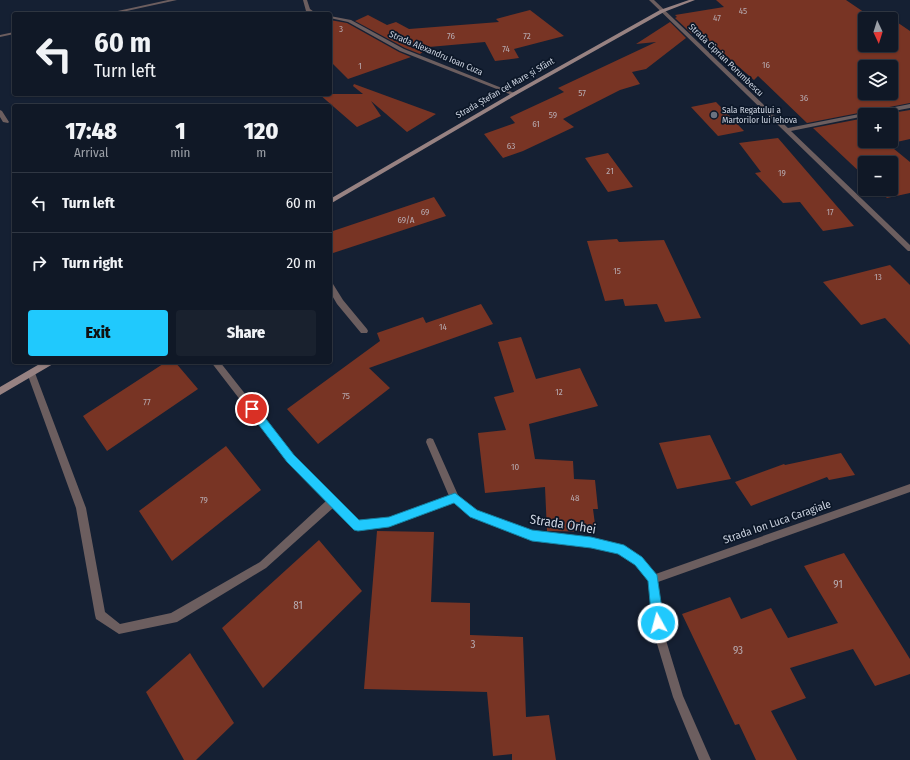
<!DOCTYPE html>
<meta charset="utf-8">
<style>
body{margin:0;font-family:"Fira Sans Condensed",sans-serif;background:#19212e;color:#f1f3f6;height:100vh;display:flex;flex-direction:column;font-size:15px;white-space:nowrap}
*{box-sizing:border-box;margin:0}
p{font-size:13px;color:#9ca0a7}
.icon{flex:none;width:22px;height:22px;fill:none;stroke:currentColor;stroke-width:2;stroke-linecap:round;stroke-linejoin:round}
.map{position:relative;flex:1;overflow:hidden}
.side{position:absolute;left:12px;top:104px;width:320px;height:260px;display:flex;flex-direction:column;background:#101826;border-radius:4px;box-shadow:0 1px 3px #0004,0 0 0 1px #303743}
.side>*{flex:none}
.guide{position:absolute;left:12px;top:12px;width:320px;height:84px;border-radius:4px;box-shadow:0 1px 3px #0004,0 0 0 1px #303743;background:#101826;color:#f1f3f6;overflow:hidden}
.needle{width:26px;rotate:176deg}
.fabs{position:absolute;left:858px;top:12px;display:grid;gap:8px}
.fabs a{display:grid;place-items:center;width:40px;height:40px;border-radius:4px;background:#101826;box-shadow:0 1px 3px #0004,0 0 0 1px #303743;font-size:20px}
.pin{position:absolute;display:grid;place-items:center;width:34px;height:34px;color:#fff;margin:-17px;border:2px solid #fff;border-radius:50%;box-shadow:0 1px 4px #0007}
.me{position:absolute;width:44px;margin:-22px;rotate:353deg;stroke-linejoin:round;filter:drop-shadow(0 0 3px #0008)}
.turn{display:flex;align-items:center;gap:14px;height:84px;padding:0 16px;font-size:18px}
.turn .icon{width:52px;height:52px;stroke-width:2.5}
.turn b{display:block;font-size:28px;line-height:34px}
.eta{display:flex;justify-content:space-evenly;align-items:center;height:68px;text-align:center}
.eta b{font-size:24px;font-weight:800;line-height:28px}
.primary-button{display:flex;gap:8px;margin-top:auto;padding:8px 16px}
.primary-button a{flex:1;height:46px;border-radius:4px;background:#20c9fd;color:#111;font-size:16px;font-weight:800;line-height:46px;text-align:center}
.primary-button a+a{background:#19212e;color:#f1f3f6}
ul{padding:0;list-style:none}
li{display:flex;align-items:center;gap:12px;height:60px;padding:0 16px;border-top:1px solid #303743}
li div{flex:1}
li b{display:block;font-size:15px}
li em{font-style:normal}
.map>svg:first-child{display:block}
</style>
<div class="map">
<svg width="910" height="760" viewBox="0 0 910 760">
<rect width="100%" height="100%" fill="#152033"/>
<path fill="#783424" fill-rule="evenodd" d="M716,0H846L871,17L885,14L910,31V103L807,123L758,76L754,80L708,40L703,41L694,32L692,34L675,18L677,17L675,15L724,7ZM865,19H891V45H865ZM865,67H891V93H865Z
M530,10L564,36L514,49L519,58L495,61L485,42L429,47L420,54L405,48L355,21L368,15L387,25L396,22L409,29L499,22L496,19Z
M330,20L347,23L399,52L411,57L348,79L330,61Z
M670,22L686,38L646,69L632,72L640,84L620,90L563,119L574,127L523,151L503,158L484,134L515,123L510,117L564,92L558,88L656,42L636,44Z
M354,84L436,114L407,132L371,101L381,116L357,127L319,94H363L353,86Z
M716,102L744,131L718,136L691,107Z
M910,110V139L888,144L910,162V193L887,198L878,189H891V163H865V177L813,128L865,118V141H891V115H880Z
M778,138L854,226L823,231L800,202L783,203L755,173L761,172L739,143Z
M608,153L633,187L608,192L585,158Z
M434,197L446,216L330,254V232Z
M617,239L619,242L664,240L701,318L665,322L657,304L625,306L623,299L605,301L587,241Z
M890,265L910,285V345L885,318L861,325L823,282Z
M481,304L493,324L369,368L390,388L318,444L287,409L380,341L377,333L423,317L426,323Z
M521,337L536,379L580,368L598,406L529,424L535,459L573,461L574,479L595,480L598,509H593L596,532L547,531L545,487L485,493L478,433L506,430L494,397L514,392L498,342Z
M166,362H175L198,389L107,451L83,416Z
M710,435L731,479L677,489L659,443Z
M226,446L261,490L172,561L139,511Z
M841,453L855,475L829,480L827,477L751,506L735,482L784,464L785,465Z
M377,531L434,532L431,602L470,603V635L523,637L526,717L549,715L556,760H512V754L493,756L487,692L364,689Z
M319,540L362,591L263,688L222,628Z
M844,553L910,659V674L875,686L853,649L790,668L806,698L771,711L797,760H756L739,724L735,725L682,614L730,597L741,619L771,608L788,638L838,623L804,566Z
M190,653L234,723L196,760H184L146,692Z"/>
<g fill="none" stroke-linecap="round" stroke-linejoin="round">
<path fill="#6c5e5f" fill-rule="evenodd" d="M330,283L333,284L343,300L367,329L368,331L367,333H361L337,304L330,292Z
M211,362H220L294,456L359,521L389,517L449,496L426,442L427,439L430,438L433,439L458,495L477,511L532,531L591,538L620,544L642,558L656,576L658,579L656,582L653,584L650,582L636,564L618,553L591,548L532,541L471,517L454,503L389,527L357,531L354,529L333,508L266,568L177,622L119,634L96,619L95,615L76,508L27,373L28,371H34L35,373L86,508L105,612L120,624L171,613L260,562L326,501L288,462Z"/>
<path fill="#6c5e5f" fill-rule="evenodd" d="M168,0H177L113,14H104Z
M303,0H307L310,9L317,14H312L306,11Z
M649,0H654L788,128L910,104V108L872,115H865V116L791,131L910,245V251H908Z
M330,16L351,20L404,49L517,94L512,95L400,51L348,22L330,18Z
M14,32V34L0,37V35Z
M0,110L2,111L9,122L8,123L3,122L0,117Z
M910,484V492L658,582L665,637L683,696L711,760H699L673,697L655,637L648,579L650,576Z"/>
<path fill="#978282" fill-rule="evenodd" d="M689,0H695L664,12L516,95L330,204V199L512,93L660,10Z
M43,362H54L53,364L0,395V387Z"/>
</g>
<path fill="#20c9fd" stroke="#1583a4" d="M252,405L256,406L294,455L359,520L389,517L455,493L477,510L532,530L591,537L624,545L642,557L657,575L664,623L662,627L658,628L654,627L652,623L648,581L635,565L618,554L591,548L532,541L470,517L454,503L389,527L358,531L354,530L287,462L249,412L247,409Z"/>
<circle fill="#6b7280" stroke="#0c1728" stroke-width="1.5" cx="714" cy="115" r="4"/>
<g text-anchor="middle" dominant-baseline="central" stroke-width="3.5" stroke-linejoin="round" paint-order="stroke">
<g font-size="9" fill="#b6aab0">
<text x="743" y="11">45</text>
<text x="717" y="18">47</text>
<text x="341" y="29">3</text>
<text x="451" y="36">76</text>
<text x="527" y="36">72</text>
<text x="506" y="49">74</text>
<text x="766" y="65">16</text>
<text x="360" y="66">1</text>
<text x="582" y="93">57</text>
<text x="804" y="98">36</text>
<text x="553" y="115">59</text>
<text x="536" y="124">61</text>
<text x="511" y="146">63</text>
<text x="610" y="171">21</text>
<text x="782" y="173">19</text>
<text x="425" y="212">69</text>
<text x="830" y="212">17</text>
<text x="406" y="220">69/A</text>
<text x="617" y="271">15</text>
<text x="878" y="277">13</text>
<text x="443" y="327">14</text>
<text x="559" y="392">12</text>
<text x="346" y="396">75</text>
<text x="147" y="402">77</text>
<text x="515" y="467">10</text>
<text x="575" y="498">48</text>
<text x="204" y="500">79</text>
</g>
<g font-size="9" fill="#cbd2df" stroke="#0c1728">
<text transform="translate(436 53) rotate(23)">Strada Alexandru Ioan Cuza</text>
<text transform="translate(726 60) rotate(44)">Strada Ciprian Porumbescu</text>
<text transform="translate(505 88) rotate(-30)">Strada Ștefan cel Mare și Sfânt</text>
</g>
<g font-size="9" fill="#cbd2df" stroke="#0c1728" text-anchor="start">
<text x="722" y="110">Sala Regatului a<tspan x="722" dy="10">Martorilor lui Iehova</tspan></text>
</g>
<g font-size="11" fill="#cbd2df" stroke="#0c1728">
<text transform="translate(777 522) rotate(-19)">Strada Ion Luca Caragiale</text>
</g>
<g font-size="11" fill="#b6aab0">
<text x="838" y="584">91</text>
<text x="298" y="605">81</text>
<text x="473" y="644">3</text>
<text x="738" y="650">93</text>
</g>
<g font-size="13" fill="#cbd2df" stroke="#0c1728">
<text transform="translate(563 524) rotate(9)">Strada Orhei</text>
</g>
</g>
</svg>
<div class="fabs">
<a><svg class="needle" viewBox="-14 -14 28 28"><path d="M0-13l5 13h-10z" fill="#e53935"/><path d="M0 13l5-13h-10z" fill="#9ca0a7"/></svg></a>
<a><svg class="icon" aria-label="layers" viewBox="0 0 24 24"><path d="M12 4l9 5-9 5-9-5zM3 14l9 5 9-5"/></svg></a>
<a>+</a>
<a>−</a>
</div>
<div class="pin" style="left:252px;top:409px;background:#d93025"><svg class="icon" aria-label="arrive" viewBox="0 0 24 24"><path d="M6 21V4h12l-3 4 3 4H6"/></svg></div>
<svg class="me" style="left:658px;top:623px" viewBox="-20 -20 40 40"><circle r="17" fill="#20c9fd" stroke="#fff" stroke-width="3"/><path d="M0-11L8 9 0 5-8 9z" fill="#fff"/></svg>
<div class="guide">
<div class="turn"><svg class="icon" aria-label="left" viewBox="0 0 24 24"><path d="M17 20v-9H6M10 6l-5 5 5 5"/></svg><div><b>60 m</b>Turn left</div></div>
</div>
<section class="side">
<div class="eta">
<div><b>17:48</b><p>Arrival</p></div>
<div><b>1</b><p>min</p></div>
<div><b>120</b><p>m</p></div>
</div>
<ul>
<li><svg class="icon" aria-label="left" viewBox="0 0 24 24"><path d="M17 20v-9H6M10 6l-5 5 5 5"/></svg><div><b>Turn left</b></div><em>60 m</em></li>
<li><svg class="icon" aria-label="right" viewBox="0 0 24 24"><path d="M7 20v-9h11M14 6l5 5-5 5"/></svg><div><b>Turn right</b></div><em>20 m</em></li>
</ul>
<div class="primary-button"><a>Exit</a><a>Share</a></div>
</section>
</div>
